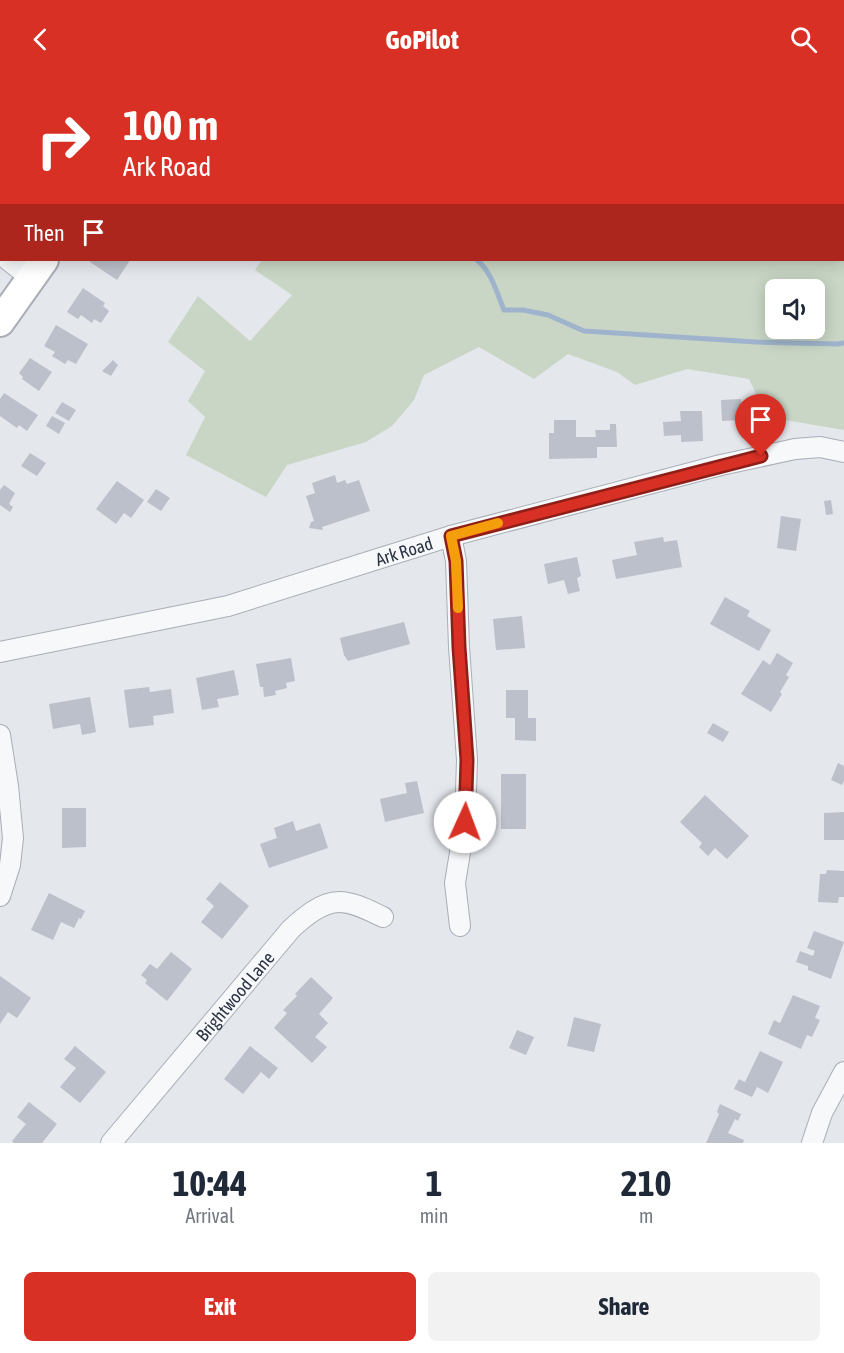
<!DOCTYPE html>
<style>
body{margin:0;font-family:"Asap Condensed",sans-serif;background:#f2f2f3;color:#1f2937;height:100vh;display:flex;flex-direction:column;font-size:22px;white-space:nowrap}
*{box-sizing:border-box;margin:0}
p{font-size:20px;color:#747a83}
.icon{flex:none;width:33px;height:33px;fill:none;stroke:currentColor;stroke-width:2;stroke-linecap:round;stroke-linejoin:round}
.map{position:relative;height:1065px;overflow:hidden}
.details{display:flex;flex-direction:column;background:#fff;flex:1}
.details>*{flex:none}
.hud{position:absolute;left:0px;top:0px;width:844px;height:183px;box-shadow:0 3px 15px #0003;background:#d93025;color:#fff;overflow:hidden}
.tools{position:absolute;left:765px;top:201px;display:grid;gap:12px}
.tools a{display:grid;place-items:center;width:60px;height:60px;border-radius:9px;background:#fff;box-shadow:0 3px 15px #0003;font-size:30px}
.pin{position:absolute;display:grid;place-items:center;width:51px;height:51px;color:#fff;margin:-62px -26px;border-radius:50% 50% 50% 0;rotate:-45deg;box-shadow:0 0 6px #0007}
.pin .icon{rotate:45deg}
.me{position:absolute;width:66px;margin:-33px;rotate:2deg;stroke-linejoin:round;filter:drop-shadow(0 0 4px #0008)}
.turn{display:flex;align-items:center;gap:21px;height:126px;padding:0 24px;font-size:27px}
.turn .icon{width:78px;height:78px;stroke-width:2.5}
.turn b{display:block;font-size:42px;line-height:51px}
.then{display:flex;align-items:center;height:57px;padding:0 24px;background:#0003;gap:12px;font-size:22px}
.eta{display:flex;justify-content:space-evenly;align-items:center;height:102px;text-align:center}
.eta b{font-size:36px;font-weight:700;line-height:42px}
.button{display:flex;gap:12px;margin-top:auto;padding:12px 24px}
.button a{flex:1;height:69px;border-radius:9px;background:#d93025;color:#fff;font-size:24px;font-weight:700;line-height:69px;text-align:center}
.button a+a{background:#f2f2f3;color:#1f2937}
header{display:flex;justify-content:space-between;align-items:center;height:78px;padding:0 24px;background:#d93025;color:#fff;font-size:27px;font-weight:700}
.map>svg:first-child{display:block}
</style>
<header><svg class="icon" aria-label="back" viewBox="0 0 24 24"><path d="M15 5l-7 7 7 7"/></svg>GoPilot<svg class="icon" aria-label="search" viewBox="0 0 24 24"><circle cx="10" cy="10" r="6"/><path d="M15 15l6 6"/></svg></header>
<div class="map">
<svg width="844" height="1065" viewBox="0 0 844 1065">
<rect width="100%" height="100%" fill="#e4e7ec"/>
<path fill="#c9d6c5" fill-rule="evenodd" d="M252,0H564L565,1L252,2Z
M844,140V352L767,339L749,301L687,291L635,307L617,294L568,276L534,301L479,269L424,297L414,322L392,348L366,364L287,387L266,419L186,377L205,339L188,323L205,293L168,264L198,218L250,263L292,217L255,192L262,182H843ZM776,212H814V250H776Z"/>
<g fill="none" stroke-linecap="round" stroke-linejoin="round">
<path stroke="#9fb4cc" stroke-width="5" d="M449,0L450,2
M477,182C491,193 497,215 504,232H523L548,237L584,253L756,264L837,266L844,265"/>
</g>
<path fill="#bbc0ca" d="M91,182H130L117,202L90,184Z
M83,210L105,225L103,228L109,233L101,245L94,241L92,245L81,237L78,241L67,234Z
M56,247L88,266L76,286L68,282L65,286L52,278L55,274L44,268Z
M30,280L52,294L39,313L22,301L23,299L19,295Z
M113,282L118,287L111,298L102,293Z
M4,315L38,337L27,353L19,347L17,350L0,338V321Z
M741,321V342L722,343L721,322Z
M62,324L76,332L69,343L55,335Z
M680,333H702L703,363L681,364V357L664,358L663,344L681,343Z
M52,338L65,345L59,356L46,348Z
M554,342H576V359H596L595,352H610V346H616L617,369H597V380L549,381V355H554Z
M30,375L46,385L37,398L21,388Z
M335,397L337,405L345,402L347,406L359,402L370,433L322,449L323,452L309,450L311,444L314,443L306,418L315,415L312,405Z
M117,403L144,422L131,440L124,435L116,446L96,431Z
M4,407L15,415L9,426L13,429L10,434L0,427V412Z
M156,411L170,420L161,433L147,424Z
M831,422L833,436L826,437L824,423Z
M781,438L801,441L796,473L777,470Z
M663,459L664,464L677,462L682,489L616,501L612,482L637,477L634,464Z
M577,479L581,498L577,500L580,513L568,516L564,502L548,506L544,486Z
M725,519L750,533L747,538L771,552L759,573L710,546Z
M522,538L525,570L496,572L493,541Z
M404,544L410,566L348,583L344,577L340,560Z
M777,575L793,585L786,597L789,599L780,614L782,616L771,634L741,616L763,582L770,587Z
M291,580L295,603L286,605L287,610L275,613L276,617L264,619L263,609H260L256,586Z
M234,592L239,617L217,621L219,629L202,632L196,600Z
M149,609L150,614L171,611L174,635L153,638L154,647L129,650L124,612Z
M506,612H528V640H536V663L515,662V640H506Z
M90,619L96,654L82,657L80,646L53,651L49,626Z
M713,645L729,654L723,664L707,655Z
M838,685L844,688V703L842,707L831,702Z
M501,696H526V751H501Z
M417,703L424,735L385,744L380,721L407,715L405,705Z
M705,717L749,758L727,781L715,770L708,778L699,769L702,765L680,744Z
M62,730H86V769L62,770Z
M844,734V762H824V735Z
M293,743L296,753L320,745L328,770L269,790L260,766L277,760L274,750Z
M827,792L844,793V819H839L838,825L818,824L820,796H826Z
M220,804L249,828L222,861L201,844L214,828L206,821Z
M49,815L85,833L81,841L79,840L74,850L61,844L53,862L31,852Z
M814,853L844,864L831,901L808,892V888L796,884L800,873L813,878L815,873L807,870Z
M171,874L192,891L167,923L145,905L147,902L141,897L150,886L157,891Z
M0,898L31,920L17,940L8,934L0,946Z
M311,899L333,920L319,936L328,945L315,959L327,969L312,985L274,950L287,935L283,932L297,918L295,916Z
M793,917L820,928L815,940L820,942L812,959L807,957L801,971L768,956L774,942L780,945Z
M574,939L601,946L594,974L567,968Z
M517,952L534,959L526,977L509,970Z
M75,968L106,994L80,1025L60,1009L76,990L64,981Z
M250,968L278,990L269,1001L261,994L243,1016L224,1001Z
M760,973L783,984L768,1015L757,1009L752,1019L734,1011L739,1001L745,1004Z
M29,1024L57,1046L42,1065H14L12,1063L26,1046L17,1039Z
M720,1026L741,1036L738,1043L735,1041L728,1055L744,1062L743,1065H706L719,1036L717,1034Z"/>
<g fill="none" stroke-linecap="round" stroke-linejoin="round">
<defs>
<g id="street">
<path d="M8,182L31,200"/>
<path d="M451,458L456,483L459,569L467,682L465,744L455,805L460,848"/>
<path id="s1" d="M0,574L228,528L451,458L721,387L795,371L820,369L844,374"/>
<path d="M0,657L8,708L13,760L10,787L0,818"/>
<path id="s2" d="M111,1065L291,851C303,840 321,824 339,824C354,824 370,833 383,839"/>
<path d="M812,1065L822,1035L844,994"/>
</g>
<path id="secondary" d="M158,2V0
M0,244L44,182"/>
</defs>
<use href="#street" stroke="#a9aeb7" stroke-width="22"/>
<use href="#secondary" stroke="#a9aeb7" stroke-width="32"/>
<use href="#street" stroke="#f7f8fa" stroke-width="20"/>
<use href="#secondary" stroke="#fff" stroke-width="28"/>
</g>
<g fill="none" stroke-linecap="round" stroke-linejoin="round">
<defs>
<path id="route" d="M465,744L467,682L459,569L456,483L451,458L761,378"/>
</defs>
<use href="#route" stroke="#8d1f18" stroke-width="15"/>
<use href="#route" stroke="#d93025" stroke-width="10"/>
<path stroke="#f59e0b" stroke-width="10" d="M458,530L456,483L451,458L498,445"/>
</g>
<g text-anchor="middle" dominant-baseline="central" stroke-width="6" stroke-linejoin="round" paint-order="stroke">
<g font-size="18" fill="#2b3445" stroke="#f4f6f9">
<text stroke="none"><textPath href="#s1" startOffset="417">Ark Road</textPath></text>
<text stroke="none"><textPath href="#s2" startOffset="192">Brightwood Lane</textPath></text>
</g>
</g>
</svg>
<div class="tools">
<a><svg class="icon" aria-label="sound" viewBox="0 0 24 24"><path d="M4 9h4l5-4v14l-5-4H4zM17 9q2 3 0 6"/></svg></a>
</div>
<div class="pin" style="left:761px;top:378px;background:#d93025"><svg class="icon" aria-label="arrive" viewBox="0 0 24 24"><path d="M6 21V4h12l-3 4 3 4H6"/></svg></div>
<svg class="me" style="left:465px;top:744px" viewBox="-20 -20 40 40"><circle r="19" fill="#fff"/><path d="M0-13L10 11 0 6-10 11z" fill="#d93025"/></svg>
<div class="hud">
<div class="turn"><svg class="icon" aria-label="right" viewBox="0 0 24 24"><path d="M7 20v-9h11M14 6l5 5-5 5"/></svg><div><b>100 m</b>Ark Road</div></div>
<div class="then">Then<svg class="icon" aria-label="arrive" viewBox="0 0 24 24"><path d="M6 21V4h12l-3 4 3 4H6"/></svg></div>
</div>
</div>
<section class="details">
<div class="eta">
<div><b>10:44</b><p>Arrival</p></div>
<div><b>1</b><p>min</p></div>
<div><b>210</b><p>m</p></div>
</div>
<div class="button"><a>Exit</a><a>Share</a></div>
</section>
